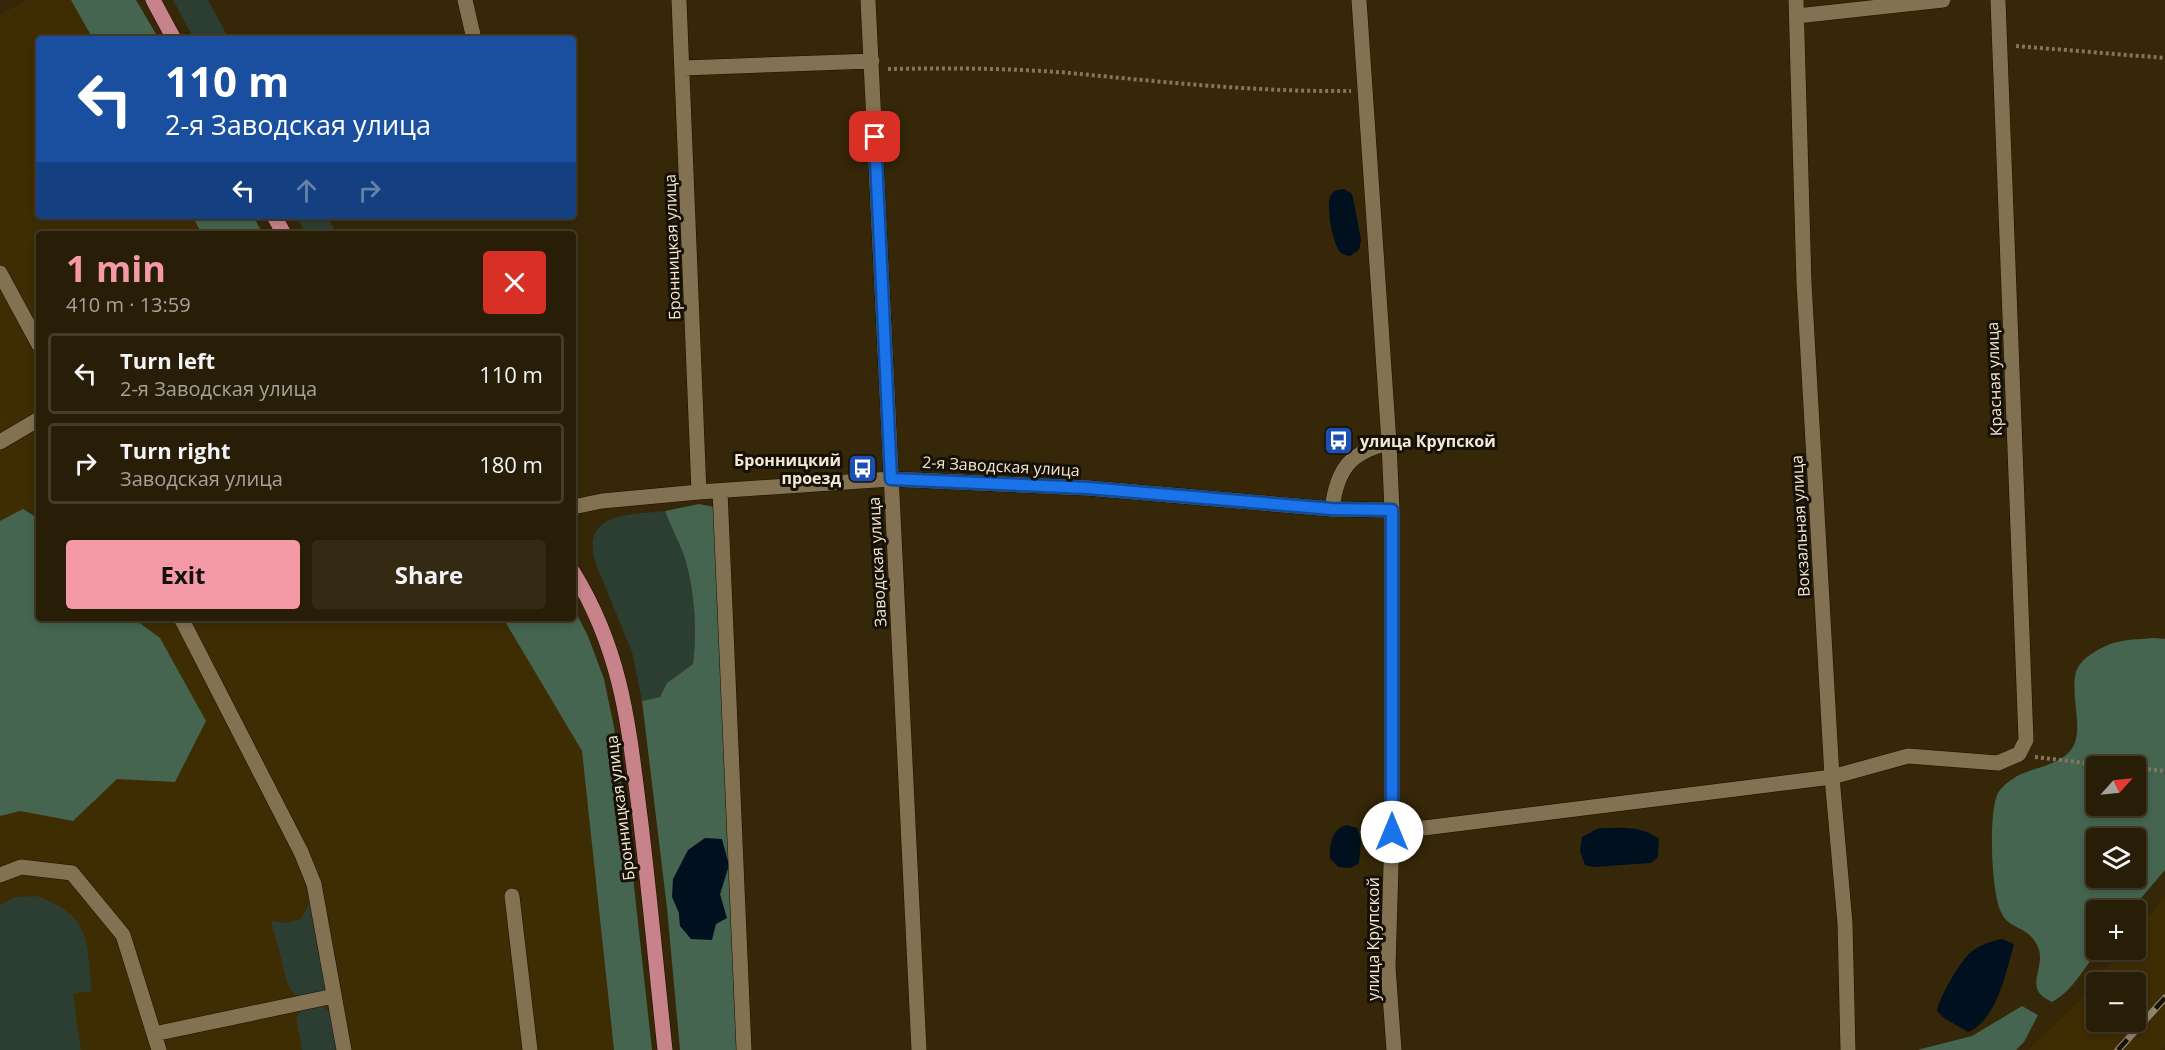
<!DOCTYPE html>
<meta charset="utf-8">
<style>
body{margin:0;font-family:"Open Sans",sans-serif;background:#342a14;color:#f1f3f6;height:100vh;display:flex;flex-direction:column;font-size:22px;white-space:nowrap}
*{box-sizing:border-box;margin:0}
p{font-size:20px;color:#a5a29b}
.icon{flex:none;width:33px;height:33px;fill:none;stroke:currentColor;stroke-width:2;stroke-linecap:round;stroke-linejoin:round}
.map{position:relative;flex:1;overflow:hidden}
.drawer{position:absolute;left:36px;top:231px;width:540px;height:390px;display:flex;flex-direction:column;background:#281d06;border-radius:6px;box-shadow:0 3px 9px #0003,0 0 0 2px #443b28}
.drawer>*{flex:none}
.guide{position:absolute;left:36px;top:36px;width:540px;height:183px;border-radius:6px;box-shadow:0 3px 9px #0003,0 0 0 2px #443b28;background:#1a4fa0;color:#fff;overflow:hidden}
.needle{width:39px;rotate:63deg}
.tools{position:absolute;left:2086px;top:756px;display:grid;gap:12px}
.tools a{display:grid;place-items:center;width:60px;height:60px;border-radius:6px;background:#281d06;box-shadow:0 3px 9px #0003,0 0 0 2px #443b28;font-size:30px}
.pin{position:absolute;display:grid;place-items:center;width:51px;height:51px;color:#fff;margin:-26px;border-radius:12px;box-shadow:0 3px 9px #0006}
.me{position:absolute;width:66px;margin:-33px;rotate:0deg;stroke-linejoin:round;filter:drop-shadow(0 0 4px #0008)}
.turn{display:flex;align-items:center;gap:21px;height:126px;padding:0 30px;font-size:27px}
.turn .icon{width:78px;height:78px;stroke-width:2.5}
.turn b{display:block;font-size:42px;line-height:51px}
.lanes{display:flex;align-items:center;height:57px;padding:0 30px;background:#0003;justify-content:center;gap:30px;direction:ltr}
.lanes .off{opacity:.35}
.round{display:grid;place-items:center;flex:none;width:63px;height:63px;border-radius:6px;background:#342a14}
.headline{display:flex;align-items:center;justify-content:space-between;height:102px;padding:0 30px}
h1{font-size:36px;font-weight:700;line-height:45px;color:#f49aa7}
.button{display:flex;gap:12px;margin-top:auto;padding:12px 30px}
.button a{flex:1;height:69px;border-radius:6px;background:#f49aa7;color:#111;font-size:24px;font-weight:700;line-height:69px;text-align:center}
.button a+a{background:#342a14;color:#f1f3f6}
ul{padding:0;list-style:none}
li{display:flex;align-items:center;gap:18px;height:81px;margin:0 12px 9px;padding:0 18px;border:3px solid #443b28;border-radius:6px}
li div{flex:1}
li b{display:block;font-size:22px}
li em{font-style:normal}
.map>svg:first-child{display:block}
</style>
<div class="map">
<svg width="2165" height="1050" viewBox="0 0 2165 1050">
<rect width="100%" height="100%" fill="#352708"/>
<path fill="#3e2c03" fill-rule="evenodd" d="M26,0H71L93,39H39V216H192L202,234H39V618H503L582,751L614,1050H0V15Z
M2165,896V1045L2161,1050H2028L2082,998L2122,950H2136V932ZM2097,982H2136V1022H2097Z"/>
<path fill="#2c3e32" d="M173,0H208L229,39H194Z
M296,216H327L337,234H306Z
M665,511C671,527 681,545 686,562C695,594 697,631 693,664L667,683L660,697L642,701L632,652L597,567C578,513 626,515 665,511Z
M37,896C92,917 86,939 92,991L73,994L81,1050H0V905L16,897Z
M311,899L327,984L323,991L303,996L294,994L288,985L271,921L286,923L301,919Z
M322,1005L330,1012L339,1050H302L296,1018L301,1010Z"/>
<path fill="#456550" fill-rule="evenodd" d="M71,0H136L159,39H93Z
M192,216H253L263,234H202Z
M699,504L714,507L741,1050H680L667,908L642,701L660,697L667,683L693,664C697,632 695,594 686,562C681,545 671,527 665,511ZM729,865L720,894L680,926L679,913Z
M23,509L39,519V618H133L160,638L206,721L175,782L117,779L73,821L20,811L0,816V521Z
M573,607L588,636L604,679L614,727L633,877L652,1050H614L582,751L503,618H573Z
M2155,638L2165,639V870L2131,910H2097V950H2099C2084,967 2073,991 2052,1002C2021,988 2047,969 2038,947C2029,926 2010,930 2002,914C1991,896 1988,811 1998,793C2003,785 2012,779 2019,775C2036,767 2065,764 2074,745C2079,733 2077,721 2076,709C2075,698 2073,683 2076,672C2078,665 2084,659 2090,655C2113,639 2128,640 2155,638ZM2136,766V806H2097V766ZM2136,838V878H2097V838Z
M2022,1006L2038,1015L2024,1042L2016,1050H1917L1972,1036Z"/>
<path fill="#00101e" d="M1344,189L1351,193L1353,197L1361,240L1359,250L1350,256C1345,255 1344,255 1340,252C1333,245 1325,203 1331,195C1334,190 1338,190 1344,189Z
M1346,825L1357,828L1361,840L1359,863L1351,868L1338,867L1330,858C1330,843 1331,831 1346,825Z
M1599,828C1619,828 1642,825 1659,839L1658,857L1651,863L1593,867L1585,865L1580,851L1582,837Z
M705,838L722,839L729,865L720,894L727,918L716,924L712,940L691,939L680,926L679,913L672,897L673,879L688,850Z
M2002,939L2014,944C2006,972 1997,1020 1968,1032L1944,1018L1937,1011C1940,996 1959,963 1971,952C1980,945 1991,941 2002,939Z"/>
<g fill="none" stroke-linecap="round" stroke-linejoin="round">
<defs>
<path id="minor" d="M465,0L474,39
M679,0L699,492
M868,0L919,1050
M1359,0L1389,443L1392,510V832L1388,967L1394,1050
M1796,0L1804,283L1832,777L1845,923L1848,1050
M1797,16L1943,0
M683,68L872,61
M0,273L39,345
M0,442L39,419
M720,491L744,1050
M573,507L602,501L699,492L891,479L1088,488L1332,509L1392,510
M1332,509C1337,469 1350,452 1389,443
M181,618L301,852L314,884L344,1050
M1392,832L1832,777L1908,756L1998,763L2019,754L2026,740L1998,0
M0,875L21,867L72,873L123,935L159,1050
M512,896L530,1050
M154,1034L334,996"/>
<path id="major" d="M153,0L174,39
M274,216L284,234
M573,572C624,655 629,731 641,824C650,899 657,975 665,1050"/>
</defs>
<use href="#minor" stroke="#1a1000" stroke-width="16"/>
<use href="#major" stroke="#1a1000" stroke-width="16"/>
<path stroke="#82765c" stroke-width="4" stroke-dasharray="3 3" stroke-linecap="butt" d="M2016,46L2165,58
M888,69C948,68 1009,68 1070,73C1163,82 1256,92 1351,91
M2035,757L2112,766
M2136,768L2165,771"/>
<use href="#minor" stroke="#827252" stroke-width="15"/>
<use href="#major" stroke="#c88289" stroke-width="15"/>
<defs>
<path id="rail" d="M2118,1050L2165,998"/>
</defs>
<use href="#rail" stroke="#91856d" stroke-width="7"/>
<use href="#rail" stroke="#171105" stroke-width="4.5" stroke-dasharray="14" stroke-linecap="butt"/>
</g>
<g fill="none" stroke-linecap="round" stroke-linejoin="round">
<defs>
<path id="route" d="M875,137L891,479L1088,488L1332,509L1392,510V832"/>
</defs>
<use href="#route" stroke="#114b97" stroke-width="15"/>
<use href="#route" stroke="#1a73e8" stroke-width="10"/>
</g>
<defs>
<symbol id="bus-square" viewBox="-11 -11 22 22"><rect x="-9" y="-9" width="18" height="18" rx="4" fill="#1a4fb4" stroke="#171105"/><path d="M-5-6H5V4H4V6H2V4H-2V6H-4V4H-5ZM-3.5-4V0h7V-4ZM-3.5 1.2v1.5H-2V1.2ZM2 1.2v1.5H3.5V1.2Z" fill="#fff"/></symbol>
</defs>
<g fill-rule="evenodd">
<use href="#bus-square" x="1322" y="424" width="33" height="33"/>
<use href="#bus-square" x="846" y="452" width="33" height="33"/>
</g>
<g text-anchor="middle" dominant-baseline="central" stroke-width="6" stroke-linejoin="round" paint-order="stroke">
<g font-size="16" fill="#f2e9d8" stroke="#171105">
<text transform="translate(672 247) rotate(-92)">Бронницкая улица</text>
<text transform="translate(1994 379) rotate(-92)">Красная улица</text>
<text transform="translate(1001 466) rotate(3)">2-я Заводская улица</text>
<text transform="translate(1800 526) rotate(-93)">Вокзальная улица</text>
<text transform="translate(877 562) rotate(-93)">Заводская улица</text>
<text transform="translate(620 808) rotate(-97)">Бронницкая улица</text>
<text transform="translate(1373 939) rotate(-90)">улица Крупской</text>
</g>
<g font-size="16" font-weight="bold" fill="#f2e9d8" stroke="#171105" text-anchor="start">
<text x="1360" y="441">улица Крупской</text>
<text x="841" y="460" text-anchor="end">Бронницкий<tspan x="841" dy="18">проезд</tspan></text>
</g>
</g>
</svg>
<div class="tools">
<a><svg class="needle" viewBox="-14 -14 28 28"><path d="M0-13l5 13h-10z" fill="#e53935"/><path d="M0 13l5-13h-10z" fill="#a5a29b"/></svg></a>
<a><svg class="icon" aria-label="layers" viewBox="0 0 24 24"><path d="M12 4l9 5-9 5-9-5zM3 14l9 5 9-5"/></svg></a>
<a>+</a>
<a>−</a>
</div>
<div class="pin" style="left:875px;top:137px;background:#d93025"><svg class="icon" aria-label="arrive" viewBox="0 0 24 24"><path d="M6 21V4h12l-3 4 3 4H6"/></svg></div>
<svg class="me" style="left:1392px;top:832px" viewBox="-20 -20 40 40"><circle r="19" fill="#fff"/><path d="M0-13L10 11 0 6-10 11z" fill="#1a73e8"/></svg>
<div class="guide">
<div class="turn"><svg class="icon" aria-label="left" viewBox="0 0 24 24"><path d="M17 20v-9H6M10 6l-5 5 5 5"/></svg><div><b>110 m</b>2-я Заводская улица</div></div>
<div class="lanes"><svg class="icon" aria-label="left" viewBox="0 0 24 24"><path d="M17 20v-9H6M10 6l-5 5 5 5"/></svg><svg class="icon off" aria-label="ahead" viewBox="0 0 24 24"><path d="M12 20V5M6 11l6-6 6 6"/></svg><svg class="icon off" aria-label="right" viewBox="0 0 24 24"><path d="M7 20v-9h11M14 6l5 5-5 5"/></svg></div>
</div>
<section class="drawer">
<div class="headline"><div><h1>1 min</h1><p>410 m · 13:59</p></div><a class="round" style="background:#d93025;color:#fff"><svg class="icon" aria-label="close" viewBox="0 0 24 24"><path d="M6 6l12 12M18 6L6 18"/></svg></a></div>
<ul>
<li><svg class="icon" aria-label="left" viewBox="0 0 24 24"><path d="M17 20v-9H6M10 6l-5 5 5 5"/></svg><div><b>Turn left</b><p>2-я Заводская улица</p></div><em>110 m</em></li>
<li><svg class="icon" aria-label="right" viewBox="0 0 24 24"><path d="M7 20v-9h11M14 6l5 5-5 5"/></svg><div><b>Turn right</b><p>Заводская улица</p></div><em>180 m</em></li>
</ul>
<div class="button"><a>Exit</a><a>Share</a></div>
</section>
</div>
